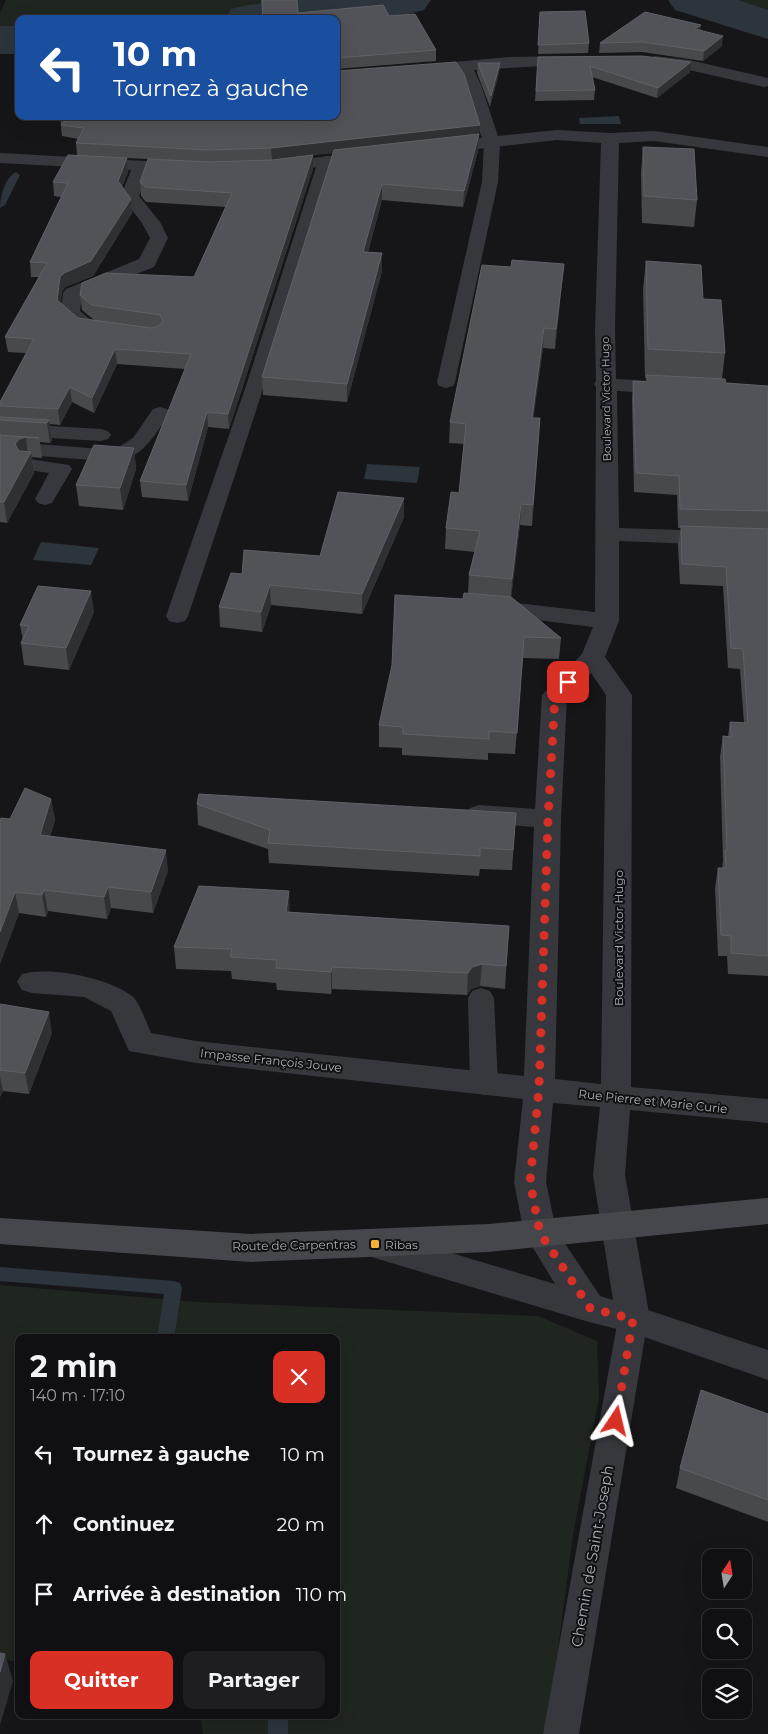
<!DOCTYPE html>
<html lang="fr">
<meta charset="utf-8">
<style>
body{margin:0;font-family:Montserrat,sans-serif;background:#1e1e20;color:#f1f3f6;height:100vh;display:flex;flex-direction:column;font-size:19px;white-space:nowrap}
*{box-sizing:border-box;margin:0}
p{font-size:16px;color:#9c9d9f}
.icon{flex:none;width:28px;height:28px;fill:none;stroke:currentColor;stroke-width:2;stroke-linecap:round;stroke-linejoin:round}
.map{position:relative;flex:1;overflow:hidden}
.side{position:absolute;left:15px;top:1334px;width:325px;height:385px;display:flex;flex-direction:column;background:#101012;border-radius:10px;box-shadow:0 5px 20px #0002,0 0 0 1px #303032}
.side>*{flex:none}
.guide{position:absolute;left:15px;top:15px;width:325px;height:105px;border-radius:10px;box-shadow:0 5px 20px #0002,0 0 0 1px #303032;background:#1a4fa0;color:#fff;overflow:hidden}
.needle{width:32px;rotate:12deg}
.buttons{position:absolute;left:702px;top:1549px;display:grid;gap:10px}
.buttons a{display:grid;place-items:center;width:50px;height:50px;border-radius:10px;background:#101012;box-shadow:0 5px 20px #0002,0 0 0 1px #303032;font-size:25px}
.pin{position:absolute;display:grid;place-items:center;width:42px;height:42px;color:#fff;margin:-21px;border-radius:10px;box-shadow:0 2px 8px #0006}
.me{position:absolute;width:55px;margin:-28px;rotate:10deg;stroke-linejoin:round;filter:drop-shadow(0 0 4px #0008)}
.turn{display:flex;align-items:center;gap:18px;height:105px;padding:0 15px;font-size:22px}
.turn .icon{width:65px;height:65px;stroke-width:2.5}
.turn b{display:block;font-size:35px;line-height:42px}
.round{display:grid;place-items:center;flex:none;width:52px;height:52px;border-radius:10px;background:#1e1e20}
.head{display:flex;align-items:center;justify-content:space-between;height:85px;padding:0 15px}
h1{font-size:30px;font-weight:700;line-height:38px}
.primary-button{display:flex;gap:10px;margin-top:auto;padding:10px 15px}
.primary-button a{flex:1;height:58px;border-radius:10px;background:#d93025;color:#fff;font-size:20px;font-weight:700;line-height:58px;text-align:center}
.primary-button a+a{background:#1e1e20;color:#f1f3f6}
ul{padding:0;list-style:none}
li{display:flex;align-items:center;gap:15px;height:70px;padding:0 15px}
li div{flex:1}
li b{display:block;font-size:19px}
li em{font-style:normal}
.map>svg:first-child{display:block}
</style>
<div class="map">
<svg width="768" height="1734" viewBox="0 0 768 1734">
<rect width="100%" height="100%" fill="#161618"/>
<path fill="#1e261f" d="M6,0H378L218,19H19V38H0V13Z
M698,0H768V23Z
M0,1285L197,1302L538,1316L597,1341L599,1397L573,1535L547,1734H203L200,1715H336V1338H19V1662L0,1659Z"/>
<path fill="#2c353c" d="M619,116L621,124H580L579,118Z
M367,464L420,467L417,483L364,479Z
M41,542L99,548L91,565L33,560Z"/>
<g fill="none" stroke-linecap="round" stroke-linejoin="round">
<path fill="#2c353c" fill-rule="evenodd" d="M16,172L20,175L5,205L0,208C0,196 5,178 16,172Z
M0,1267L174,1281L180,1283L182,1288L174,1338H157L164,1294L0,1281Z
M268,1715H288V1734H268Z"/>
<path fill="#2c353c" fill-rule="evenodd" d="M290,0H431L424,10L408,14L336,22V19H225L231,9L248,5Z
M668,0H738L768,10V39L675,10Z
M0,26H19V54H0Z"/>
<path fill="#37383d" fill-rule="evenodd" d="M492,138L498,140L500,143L498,182L455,382L453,386L446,388L439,386L437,382L482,182L484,143L486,140Z
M326,156L332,158L334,161C288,314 239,465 188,616L185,621L177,623L169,621L166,616L245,389L318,161L320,158Z
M160,407L167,409L170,413C156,433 144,456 118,462L0,453V441L114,450L133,438L153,409Z
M0,423L101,429L108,431L111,435L108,439L101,441L0,435Z
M29,459L69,465L72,469L52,503L45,505L38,503L35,499L49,473L22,469L19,465L22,461Z
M481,988L490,991L494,998L498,1084L494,1092L484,1095L474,1092L470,1084L468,998L472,991Z
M633,1306L644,1310L648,1319L579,1734H543L618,1319L622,1310Z"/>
<path fill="#37383d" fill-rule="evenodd" d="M574,56L580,58L582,61L580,64L474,70L481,85L498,136L557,130L610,133L654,131L768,147V157L654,141L619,143L615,329L616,379L670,382L677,384L680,388L677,392L670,394L617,391L619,528L768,533V547L619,541V621L605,657L632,695L631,1087L768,1099V1123L630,1110L625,1175L650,1319L645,1329L633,1333L589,1322L378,1259L366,1255L362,1245L366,1235L378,1231L555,1284L524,1233L514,1182L523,1099L196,1063L129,1051L111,1011L84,997L32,993L22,990L17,982L22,974C50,966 109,978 132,996C139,1001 147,1024 151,1033L196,1041L524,1076L534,827L479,823L470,820L466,814L470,808L479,805L535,809L542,695L582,654L593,627L491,614L483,612L479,607L483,602L491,600L595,612L596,387L594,384L596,381L595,329L601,143L557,140L441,153L435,152L432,148L435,144L482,138L458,72L422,75L416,73L414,70L416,67L422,65L509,57ZM591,673L606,695L601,1084L555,1079L561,819L567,697ZM553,1103L600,1107L593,1175L613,1300L600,1296L556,1230L546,1182Z
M655,56L689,60L768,78V86L764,87L689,70L649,64L647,61L649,58Z
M366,152L372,153L375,157L372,161L275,172L269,171L266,167L269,163L275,162Z
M0,153L182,163L188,164L191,168L188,172L182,173L148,171L139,196L160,222L168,238L154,267L82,296L80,311L93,322L106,325L109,329L106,333C88,338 70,328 60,313L63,293L66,289L139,259L150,238L142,223L121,196L131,170L0,163Z"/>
<path fill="#37383d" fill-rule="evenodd" d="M633,1305L768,1350V1380L621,1329L616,1319L621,1309Z"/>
<path fill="#45474d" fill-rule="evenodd" d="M768,1198V1224L488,1252L251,1262L0,1244V1218L251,1234L488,1224Z"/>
</g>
<path fill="#47494d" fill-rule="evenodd" d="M261,0H297L298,13L389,16L436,50V61L336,69V19H263Z
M540,12L589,43L588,53L538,54Z
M701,25L700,30L722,46L703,61L642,52L599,53L600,43Z
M538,57L690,72L657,98L592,77L595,90L594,100L535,101Z
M478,63H500L499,73L490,107L477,73Z
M60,116H336L480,136H479L478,151L463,207L382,200L368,252L382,271L347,402L263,395L262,377L333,153L313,155V169L229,429L208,427L188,501L142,497L140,481L185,369L117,364L94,413L72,402L60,425L50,424L52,440L50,443L40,442L42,458L32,457L34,473L7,523L0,522V402L26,353L8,352L5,337L39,277H31L30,262L61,197L54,196L53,182L77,155L76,143L78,139L62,136ZM127,158L166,160L140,182L141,196L146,202L226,207L194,277L80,295L82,310L94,320L78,318L60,302L62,292L65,287L93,276L132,213L131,199L122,187L128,172Z
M643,147L697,200L694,227L642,223L641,173Z
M646,261L703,299L725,353L722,379L726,383L768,386V976L728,974L727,956H718L715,888L718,868H722L723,861L720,756L723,736H728L730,722L744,723L740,669L728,668L723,586L680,584L678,545L681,528H678L677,495L634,492L632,400L633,381L646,382L647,378H645L643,289Z
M564,264L562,283L555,349L543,348L533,418H540L532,526L520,525L511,597L561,638L559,659L523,658L515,754L488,753V760L402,755V748L379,747V725L463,599L468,593L469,575L475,552L445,549L446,528L459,493L464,444L449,443L450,422L511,267Z
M134,448L136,469L123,510L79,506L76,485Z
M404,498V517L362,614L271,605L262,632L220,627L219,607L242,574L320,556Z
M94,612L69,670L24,665L21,643L23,640L20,625Z
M51,799L55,820L50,836L168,871L153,913L111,908L107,919L48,911L46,917L19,913L0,964V821L10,819Z
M197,804L516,813L512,870L480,869L479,876L269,863L268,849L198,825Z
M290,913L509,926L505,989L480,986L471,989L467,995L332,989L331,994L277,990L276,983L232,979L231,971L176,969L174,947Z
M0,1005L52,1033L29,1094L3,1091L0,1097Z
M768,1414V1522L676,1488L680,1468Z"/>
<path fill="#2f3033" d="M701,25L700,34L695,29Z
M723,36L722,46L703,61L704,51Z
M691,62L690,72L657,98L658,88Z
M500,63L499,73L490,107L491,96Z
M480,125L478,151L463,207L464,191L478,137L313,155V169L229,429L228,414L272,160L271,148Z
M127,158L128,172L119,195L118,181Z
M382,184V200L363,269V252Z
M131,199L132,213L93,276L65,287L62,292L59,314L57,300L60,277Z
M382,253V271L347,402V384Z
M564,264L562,283L555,349L556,329Z
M544,328L543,348L531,438L532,418Z
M115,349L117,364L94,413L92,398Z
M70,387L72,402L60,425L58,409Z
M207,412L208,427L188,501L186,485Z
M540,418L539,439L532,526L533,505Z
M49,420L52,440L50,443L47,423Z
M26,437L28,457L21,459L15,444L19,439Z
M134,448L136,469L123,510L120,488Z
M31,452L34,473L7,523L4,502Z
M404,498V517L362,614V594Z
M521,504L520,525L511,600L512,579Z
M270,585L271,605L262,632L261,612Z
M91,591L94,612L69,670L66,648Z
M51,799L55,820L43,856L40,835Z
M166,850L168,871L153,913L151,892Z
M108,887L111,908L107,919L104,897Z
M44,890L48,911L46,917L42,895Z
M289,891L290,913L286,912Z
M15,892L19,913L0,964V932Z
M482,964L480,986L471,989L467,995L468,973L472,967Z
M332,967V989L331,994V972Z
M49,1012L52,1033L29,1094L25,1073Z
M0,1077L3,1091L0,1097Z
M5,1654L13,1681L0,1725V1672Z"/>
<path fill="#525359" stroke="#5f6168" d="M262,0H297L298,13L383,5L389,16L415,14L436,50L336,58V19H263Z
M585,11L589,43L538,45L540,12Z
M645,12L701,25L695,29L723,36L704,51L643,42L600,43Z
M642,56L691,62L658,88L590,66L595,90L536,91L538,57Z
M456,62L464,74L480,125L271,148L209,150L76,143L84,128L61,125L70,116H336V71Z
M478,63H500L491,96Z
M479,134L464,191L382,184L363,252L382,253L347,384L262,377L334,150Z
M643,147L694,149L697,200L644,196Z
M68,155L127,158L118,181L131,199L91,261L64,273L60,277L57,300L78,318L151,328L159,326L163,321L160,315L92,305L80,295L82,283L106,273L194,277L232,193L145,187L140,182L148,159L209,162L272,160L313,155L228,414L207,412L186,485L140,481L191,354L115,349L92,398L70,387L58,409L0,406V402L34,339L5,337L47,263L30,262L68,183L53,182Z
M512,260L564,264L556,329L544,328L532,418H540L533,505L521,504L512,579L469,575L480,531L446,528L451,492L459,493L466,424L450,422L482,265L511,267Z
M646,261L701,265L703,299L721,300L725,353L648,349Z
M647,375L725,379L726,383L768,386V511L680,509L679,476L636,473L633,381L647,382Z
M0,417L49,420L47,423L0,420Z
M0,435L39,438L26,437L19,439L15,444L19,451L31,452L4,502H0Z
M94,445L134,448L120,488L76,485Z
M338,492L404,498L362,594L270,585L261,612L219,607L231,573L242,574L244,550L320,556Z
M681,526L768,529V956L731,953V936L721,935L718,868H726L725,850H727L723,736L731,737L730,722L748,723L743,649L731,648L726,567L682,564Z
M38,586L91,591L66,648L21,643L29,626L20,625Z
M464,593L511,597L561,638L524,637L517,733L489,731V739L403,734V727L379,725L392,665L395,595L463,599Z
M25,788L51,799L40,835L166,850L151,892L108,887L104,897L44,890L42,895L15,892L0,932V821L1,818L10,819Z
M199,794L516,813L513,850L480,848V856L268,843L270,830L197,804Z
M199,886L289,891L286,912L509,926L506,966L482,964L472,967L468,973L332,967L331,972L276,968L277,960L230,957L232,949L174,947Z
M0,1004L49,1012L25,1073L0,1070Z
M701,1390L768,1414V1500L680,1468Z
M0,1653L5,1654L0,1672Z"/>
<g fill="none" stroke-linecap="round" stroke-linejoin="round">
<path stroke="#d93025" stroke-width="9" stroke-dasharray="0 16.2" d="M568,682L555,695L548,819L539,1088L530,1182L540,1233L590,1308L633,1319L616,1421"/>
</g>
<rect fill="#f2b134" stroke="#111113" stroke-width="2" x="370" y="1239" width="10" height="10" rx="2.5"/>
<g text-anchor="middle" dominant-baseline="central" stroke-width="4" stroke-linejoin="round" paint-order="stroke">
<g font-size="11" fill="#a8adb8" stroke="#111113">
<text transform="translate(606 399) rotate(-91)">Boulevard Victor Hugo</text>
</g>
<g font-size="12" fill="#a8adb8" stroke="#111113">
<text transform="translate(618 938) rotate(-90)">Boulevard Victor Hugo</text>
<text transform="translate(271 1060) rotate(6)">Impasse François Jouve</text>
<text transform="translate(653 1101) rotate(6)">Rue Pierre et Marie Curie</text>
<text transform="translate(294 1245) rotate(-1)">Route de Carpentras</text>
</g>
<g font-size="12" fill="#a8adb8" stroke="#111113" text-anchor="start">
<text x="385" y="1244">Ribas</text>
</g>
<g font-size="15" fill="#a8adb8" stroke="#111113">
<text transform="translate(592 1556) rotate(-80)">Chemin de Saint-Joseph</text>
</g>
</g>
</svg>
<div class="buttons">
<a><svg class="needle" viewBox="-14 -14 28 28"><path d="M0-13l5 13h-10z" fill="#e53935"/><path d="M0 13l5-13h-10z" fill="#9c9d9f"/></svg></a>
<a><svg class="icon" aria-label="search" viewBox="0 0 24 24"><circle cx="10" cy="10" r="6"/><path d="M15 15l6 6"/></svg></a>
<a><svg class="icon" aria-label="layers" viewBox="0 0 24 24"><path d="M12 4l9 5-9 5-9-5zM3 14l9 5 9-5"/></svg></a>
</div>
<div class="pin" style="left:568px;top:682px;background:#d93025"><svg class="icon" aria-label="arrive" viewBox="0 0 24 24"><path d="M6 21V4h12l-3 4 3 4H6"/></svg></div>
<svg class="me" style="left:616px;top:1421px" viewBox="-20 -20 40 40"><path d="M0-17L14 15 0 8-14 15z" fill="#d93025" stroke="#fff" stroke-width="4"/></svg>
<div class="guide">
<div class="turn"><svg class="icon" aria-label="left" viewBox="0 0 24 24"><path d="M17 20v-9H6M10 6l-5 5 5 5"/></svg><div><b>10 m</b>Tournez à gauche</div></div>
</div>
<section class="side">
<div class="head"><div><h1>2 min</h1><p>140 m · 17:10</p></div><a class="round" style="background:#d93025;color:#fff"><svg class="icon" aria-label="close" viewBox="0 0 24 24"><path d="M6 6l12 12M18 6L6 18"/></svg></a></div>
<ul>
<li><svg class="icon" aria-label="left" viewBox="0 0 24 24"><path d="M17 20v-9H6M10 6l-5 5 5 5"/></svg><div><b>Tournez à gauche</b></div><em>10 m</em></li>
<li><svg class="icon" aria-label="ahead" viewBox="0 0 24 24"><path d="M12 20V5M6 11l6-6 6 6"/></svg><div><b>Continuez</b></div><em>20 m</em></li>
<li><svg class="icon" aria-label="arrive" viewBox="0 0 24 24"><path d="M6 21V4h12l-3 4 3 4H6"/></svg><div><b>Arrivée à destination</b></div><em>110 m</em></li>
</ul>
<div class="primary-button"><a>Quitter</a><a>Partager</a></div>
</section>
</div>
